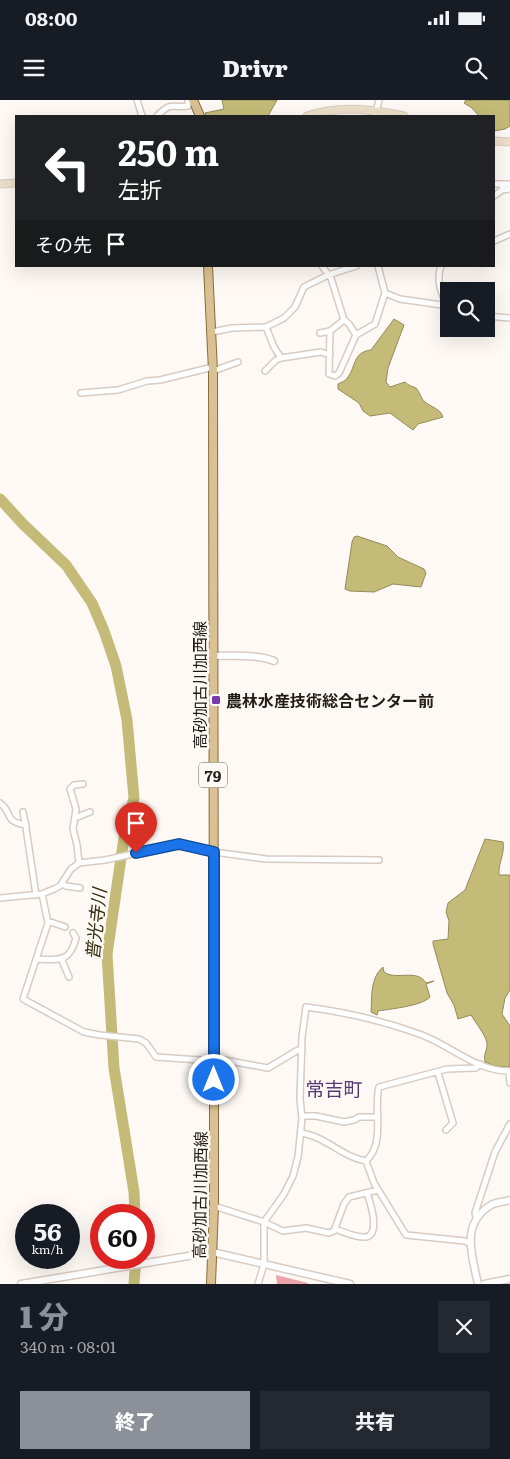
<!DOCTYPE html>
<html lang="ja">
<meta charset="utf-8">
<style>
body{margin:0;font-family:Literata,"Noto Sans JP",serif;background:#242831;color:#f1f3f6;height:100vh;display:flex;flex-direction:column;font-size:19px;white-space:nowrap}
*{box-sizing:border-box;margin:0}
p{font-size:16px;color:#9ea1a6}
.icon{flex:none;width:28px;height:28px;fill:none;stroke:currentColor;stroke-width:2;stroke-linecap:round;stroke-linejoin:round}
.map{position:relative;height:1184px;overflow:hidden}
.details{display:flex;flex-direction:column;background:#171b24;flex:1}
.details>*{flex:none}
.hud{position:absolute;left:15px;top:15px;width:480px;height:152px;border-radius:0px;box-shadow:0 5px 20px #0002;background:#202124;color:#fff;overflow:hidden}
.buttons{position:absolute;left:440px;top:182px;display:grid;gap:10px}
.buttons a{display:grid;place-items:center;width:55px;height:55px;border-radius:0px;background:#171b24;box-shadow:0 5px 20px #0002;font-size:25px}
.speed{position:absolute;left:15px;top:1104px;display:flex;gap:10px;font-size:25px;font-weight:700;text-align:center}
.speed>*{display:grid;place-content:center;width:65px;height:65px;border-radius:50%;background:#171b24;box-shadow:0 5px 20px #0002;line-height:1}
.speed small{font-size:12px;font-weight:400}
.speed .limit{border:8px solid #d22;background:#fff;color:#111}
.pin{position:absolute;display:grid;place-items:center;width:42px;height:42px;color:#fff;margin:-51px -21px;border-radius:50% 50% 50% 0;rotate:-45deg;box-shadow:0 0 5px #0007}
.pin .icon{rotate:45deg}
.me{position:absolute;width:55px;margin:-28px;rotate:0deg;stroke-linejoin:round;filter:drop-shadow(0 0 4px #0008)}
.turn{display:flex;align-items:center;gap:18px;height:105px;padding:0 20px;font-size:22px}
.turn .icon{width:65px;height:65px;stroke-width:2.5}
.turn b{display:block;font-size:35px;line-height:42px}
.then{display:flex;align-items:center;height:48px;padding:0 20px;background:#0003;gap:10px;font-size:19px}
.round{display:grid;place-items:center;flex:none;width:52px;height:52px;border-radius:0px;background:#242831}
.headline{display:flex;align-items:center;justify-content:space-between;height:85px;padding:0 20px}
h1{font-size:30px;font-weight:800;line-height:38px;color:#8c9099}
.cta{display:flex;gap:10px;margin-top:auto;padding:10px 20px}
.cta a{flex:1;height:58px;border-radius:0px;background:#8c9099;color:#fff;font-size:20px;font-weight:800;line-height:58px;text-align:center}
.cta a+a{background:#242831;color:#f1f3f6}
.status{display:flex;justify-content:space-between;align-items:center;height:35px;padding:0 25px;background:#171b24;direction:ltr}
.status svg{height:14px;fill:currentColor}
header{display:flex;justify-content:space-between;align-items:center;height:65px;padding:0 20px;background:#171b24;font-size:22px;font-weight:800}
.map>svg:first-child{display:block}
</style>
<div class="status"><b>08:00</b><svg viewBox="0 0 49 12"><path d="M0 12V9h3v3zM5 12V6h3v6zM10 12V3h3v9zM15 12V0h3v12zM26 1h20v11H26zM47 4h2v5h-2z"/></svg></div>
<header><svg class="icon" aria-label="menu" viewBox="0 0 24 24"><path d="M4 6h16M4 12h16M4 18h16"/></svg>Drivr<svg class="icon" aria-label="search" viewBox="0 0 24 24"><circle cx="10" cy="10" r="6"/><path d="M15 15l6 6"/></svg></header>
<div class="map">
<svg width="510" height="1184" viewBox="0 0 510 1184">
<rect width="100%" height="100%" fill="#fef9f5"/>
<path fill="#eca3aa" d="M276,1175L308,1183V1184H277Z"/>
<path fill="#c5bb78" stroke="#948b5b" d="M222,0H277L268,16H206L205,13L224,9Z
M466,0H510V26L505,29L494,31V16H479L472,8L464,3Z
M394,219L404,225L388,268L386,282L390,287L405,282C409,286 412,286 416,288C420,292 421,299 425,302C432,308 440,308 443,317L418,324L413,330L390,313L370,316L363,311L359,303L338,289V284C342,282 346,281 348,277C356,266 353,252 371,250Z
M357,436L387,446L398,457L424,469L426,473L421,487L393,484L374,492L350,491L345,489L352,442L354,437Z
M485,739L503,742C505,754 498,763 499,775H510V890L505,898L502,914L510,926V967L494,966L485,962C483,955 487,951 487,945C488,938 475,922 471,915L458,919L454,905L447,893L433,844V841L448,839L449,821L446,812L448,803L465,790Z
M383,867L384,872C396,881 417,868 426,883L434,881L426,884L430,897C422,906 390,909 378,911L377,915L371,912C372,897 370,878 383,867Z"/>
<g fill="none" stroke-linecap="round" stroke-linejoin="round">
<path stroke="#c5bb78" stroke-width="11" d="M0,399L23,424L66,465L92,503L104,531L116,566L127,620L134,698L125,731L107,854L114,968L134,1092L135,1115
M134,1184L136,1158"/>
<defs>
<path id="minor" d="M137,0L142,16
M157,16C173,0 171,9 188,6V0
M375,16L379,0
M494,84H510
M502,90L510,89
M494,96L502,90L503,84
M494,141L510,134
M322,166L331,178L344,220L349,224L356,235
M441,166C436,179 441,192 446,204
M385,193L400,199L449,206
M486,216L510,218
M344,220L330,231L329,274L335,276L339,273L356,235L375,224L385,193L378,166
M266,227L274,247L281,258
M212,232L232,228L266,227L284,218L295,207L304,187L328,175L356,166
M320,233L330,231
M213,271L238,262
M265,271L276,260L281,258L321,252L330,255
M81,293L118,290L147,281L160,280L213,267
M0,703C14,713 2,721 26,725
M23,712L26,728L36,795
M75,718L90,712
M79,763L77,745L73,729L76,709L70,689L74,685L83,684
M62,784L66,786L80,788
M42,794L48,823L23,899L84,932L100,935L139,939L146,943L156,957L214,961L224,960L268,968L298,950L302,951
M0,798L42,794L54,789L60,786L71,769L79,763L105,760L179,744L214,752L266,759L379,760
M48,821L65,827
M61,858L69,877
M38,859C60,860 70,862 76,838L73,833
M509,972L510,983
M438,973L453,1023L446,1030
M302,1016H316L344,1022L354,1020L359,1017H378
M301,1033C325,1036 342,1057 366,1061C386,1043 373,1009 379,987L447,969L476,968L480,964
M366,1061L374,1083L406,1135L465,1141L469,1143
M214,1106L264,1122L283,1131L306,1128L329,1133L334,1131L344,1104L349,1097L378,1090
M476,1117L475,1113L495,1052L510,1024
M335,1129C344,1132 356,1138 366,1137C381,1134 370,1102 367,1093
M258,1184L264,1164V1122L284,1094L293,1076L298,1057L302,1018L300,999L302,937L306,907C346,912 384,921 422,935C451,946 478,972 510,971"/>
<path id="tertiary" d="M213,556C232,556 256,554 274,561
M21,1184L212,1152L350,1184
M478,1184C472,1155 460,1124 491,1105C496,1102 504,1102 510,1100
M484,1184L510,1179"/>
<path id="secondary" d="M307,16C339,5 371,9 404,16
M494,41L510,42
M0,84L16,83"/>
<path id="primary" d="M193,0L200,16
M208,166L213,271L214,961V1106L211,1184"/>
</defs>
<use href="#minor" stroke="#d8cbc2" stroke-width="8"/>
<use href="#tertiary" stroke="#d8cbc2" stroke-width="9"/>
<use href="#secondary" stroke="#d8cbc2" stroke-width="9"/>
<use href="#primary" stroke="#896c3a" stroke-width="10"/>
<use href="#minor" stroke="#fff" stroke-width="5"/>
<use href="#tertiary" stroke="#fff" stroke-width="6"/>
<use href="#secondary" stroke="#ede0ca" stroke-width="7"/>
<use href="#primary" stroke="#dac194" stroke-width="8"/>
</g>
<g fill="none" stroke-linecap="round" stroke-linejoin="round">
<defs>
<path id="route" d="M136,753L179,744L214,752V980"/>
</defs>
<use href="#route" stroke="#114b97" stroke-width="12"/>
<use href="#route" stroke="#1a73e8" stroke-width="9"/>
</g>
<rect fill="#7a39ae" stroke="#fef9f5" stroke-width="2" x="211" y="595" width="10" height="10" rx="2.5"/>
<g text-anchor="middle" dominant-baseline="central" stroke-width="5" stroke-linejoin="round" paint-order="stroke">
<rect fill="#fef9f5" stroke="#635e5a" stroke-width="1" x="199" y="662.5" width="28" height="25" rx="4"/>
<g font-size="15" font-weight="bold" fill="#201c18">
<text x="213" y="675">79</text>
</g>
<g font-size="16" fill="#201c18" stroke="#fef9f5">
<text transform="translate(199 585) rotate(-90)">高砂加古川加西線</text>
<text transform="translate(199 1095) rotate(-89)">高砂加古川加西線</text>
</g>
<g font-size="16" font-weight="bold" fill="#201c18" stroke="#fef9f5" text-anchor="start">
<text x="226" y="600">農林水産技術総合センター前</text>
</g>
<g font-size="18" font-style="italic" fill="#343011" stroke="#fef9f5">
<text transform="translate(95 824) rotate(-84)">普光寺川</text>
</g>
<g font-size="19" fill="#563873" stroke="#fef9f5">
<text x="334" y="988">常吉町</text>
</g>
</g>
</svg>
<div class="buttons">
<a><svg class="icon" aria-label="search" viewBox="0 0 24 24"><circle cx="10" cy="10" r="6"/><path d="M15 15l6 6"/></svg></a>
</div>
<div class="speed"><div>56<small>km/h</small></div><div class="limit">60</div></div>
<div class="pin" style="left:136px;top:753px;background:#d93025"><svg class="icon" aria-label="arrive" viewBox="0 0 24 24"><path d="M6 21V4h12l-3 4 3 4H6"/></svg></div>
<svg class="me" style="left:214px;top:980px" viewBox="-20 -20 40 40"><circle r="17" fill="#1a73e8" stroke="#fff" stroke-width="3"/><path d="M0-11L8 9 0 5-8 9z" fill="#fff"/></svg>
<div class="hud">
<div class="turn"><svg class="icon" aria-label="left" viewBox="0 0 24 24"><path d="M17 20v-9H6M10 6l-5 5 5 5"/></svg><div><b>250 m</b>左折</div></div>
<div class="then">その先<svg class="icon" aria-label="arrive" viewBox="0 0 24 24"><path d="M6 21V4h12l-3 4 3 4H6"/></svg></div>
</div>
</div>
<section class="details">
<div class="headline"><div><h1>1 分</h1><p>340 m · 08:01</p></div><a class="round"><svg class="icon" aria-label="close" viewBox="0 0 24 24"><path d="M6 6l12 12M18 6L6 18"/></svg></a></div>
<div class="cta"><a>終了</a><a>共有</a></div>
</section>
